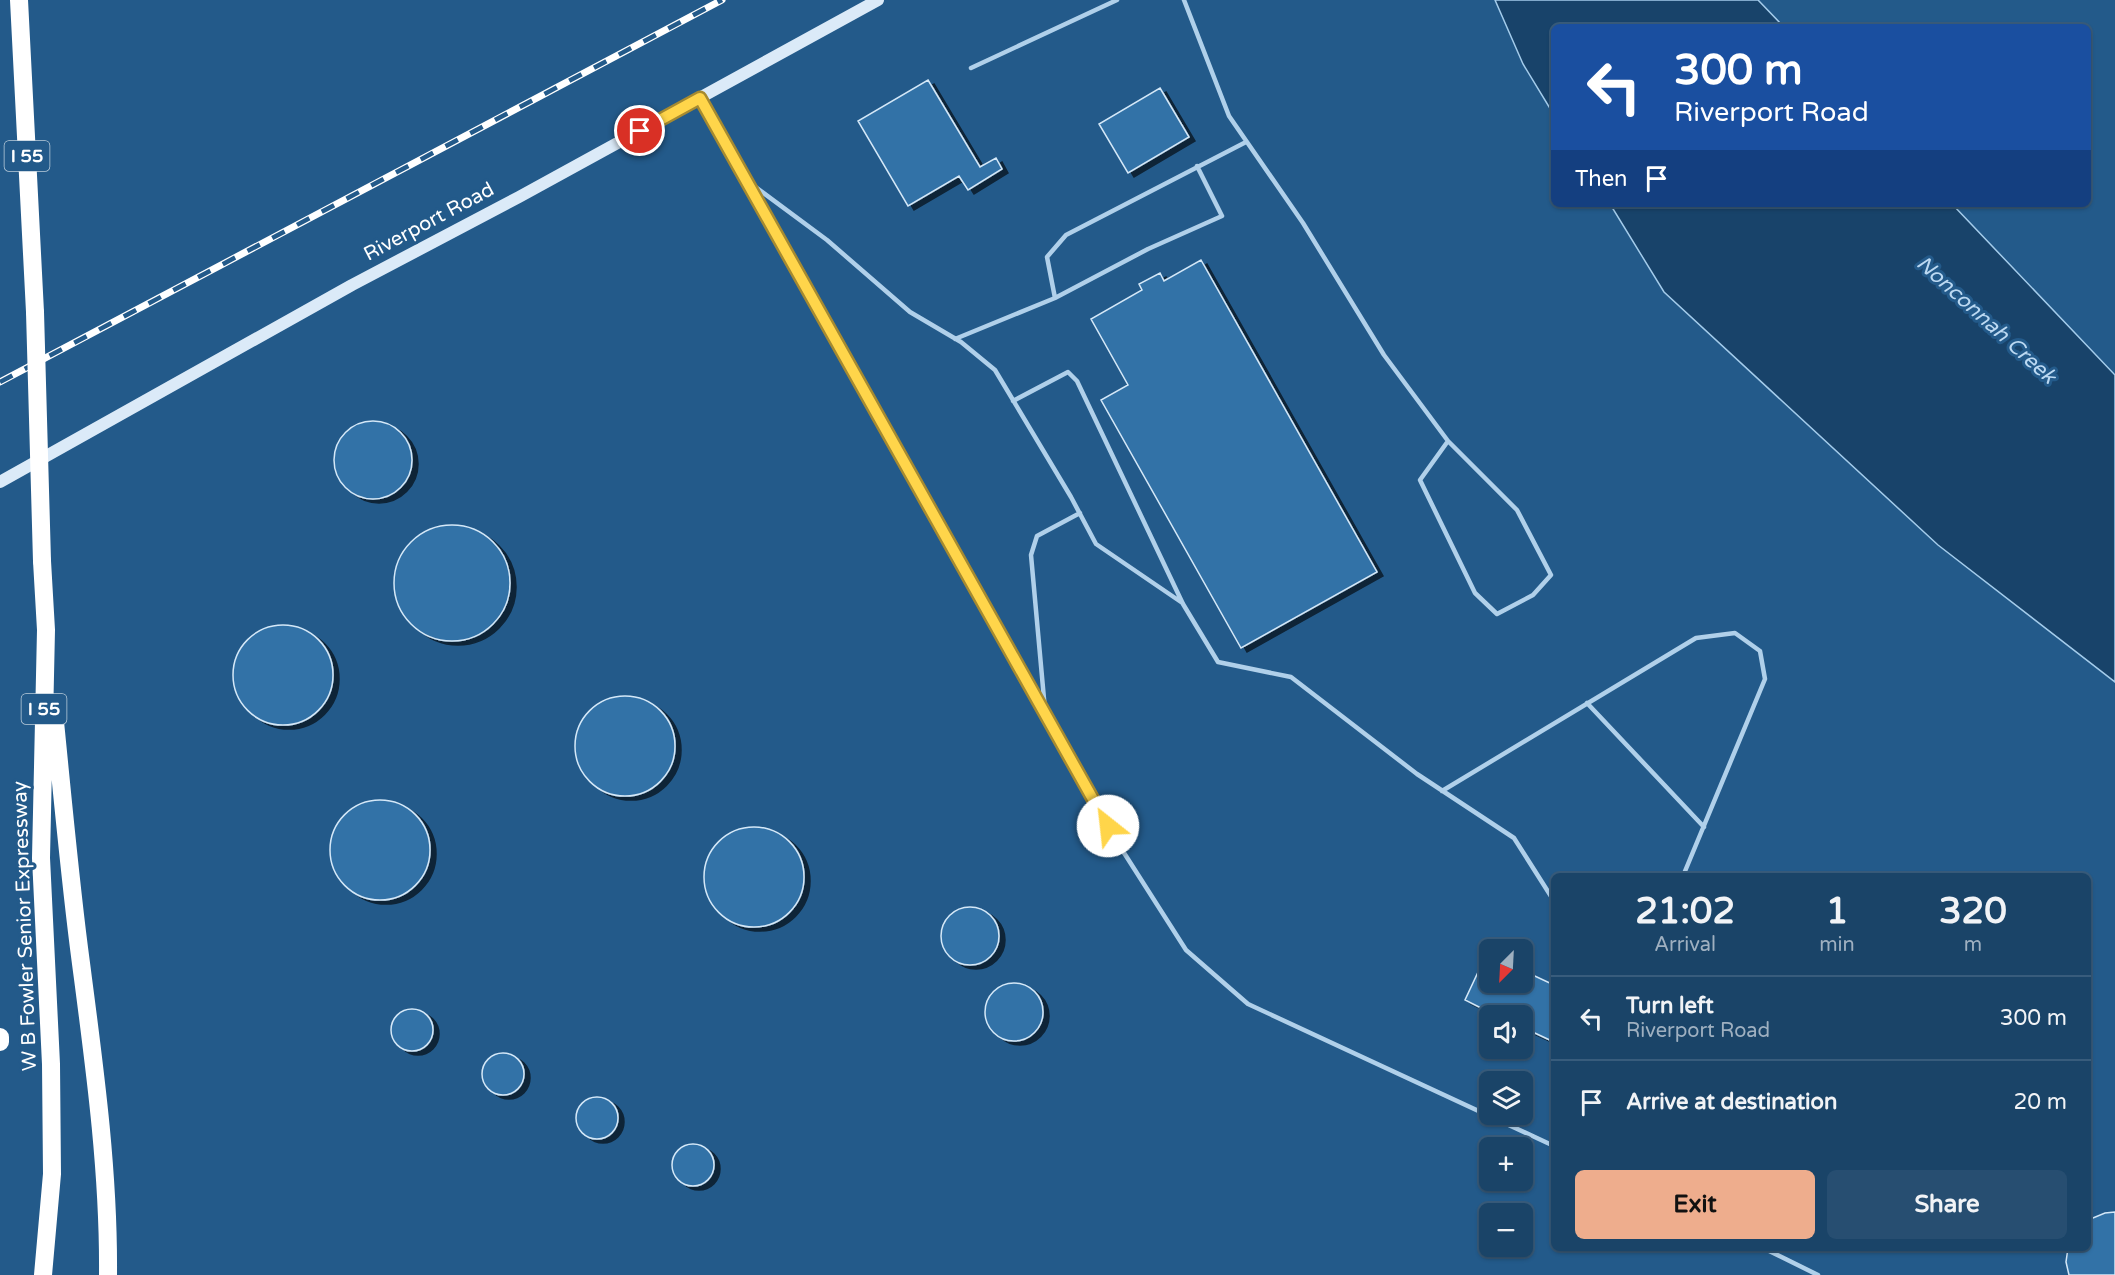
<!DOCTYPE html>
<meta charset="utf-8">
<style>
body{margin:0;font-family:"Varela Round",sans-serif;background:#274e71;color:#f1f3f6;height:100vh;display:flex;flex-direction:column;font-size:22px;white-space:nowrap}
*{box-sizing:border-box;margin:0}
p{font-size:20px;color:#9fb0c0}
.icon{flex:none;width:33px;height:33px;fill:none;stroke:currentColor;stroke-width:2;stroke-linecap:round;stroke-linejoin:round}
.map{position:relative;flex:1;overflow:hidden}
.details{position:absolute;left:1551px;top:873px;width:540px;height:378px;display:flex;flex-direction:column;background:#1a4468;border-radius:9px;box-shadow:0 2px 4px #0004,0 0 0 2px #385c7c}
.details>*{flex:none}
.hud{position:absolute;left:1551px;top:24px;width:540px;height:183px;border-radius:9px;box-shadow:0 2px 4px #0004,0 0 0 2px #385c7c;background:#1a4fa0;color:#fff;overflow:hidden}
.needle{width:39px;rotate:204deg}
.tools{position:absolute;left:1479px;top:939px;display:grid;gap:12px}
.tools a{display:grid;place-items:center;width:54px;height:54px;border-radius:9px;background:#1a4468;box-shadow:0 2px 4px #0004,0 0 0 2px #385c7c;font-size:30px}
.pin{position:absolute;display:grid;place-items:center;width:51px;height:51px;color:#fff;margin:-26px;border:3px solid #fff;border-radius:50%;box-shadow:0 2px 6px #0007}
.me{position:absolute;width:66px;margin:-33px;rotate:331deg;stroke-linejoin:round;filter:drop-shadow(0 0 4px #0008)}
.turn{display:flex;align-items:center;gap:21px;height:126px;padding:0 24px;font-size:27px}
.turn .icon{width:78px;height:78px;stroke-width:2.5}
.turn b{display:block;font-size:42px;line-height:51px}
.then{display:flex;align-items:center;height:57px;padding:0 24px;background:#0003;gap:12px;font-size:22px}
.eta{display:flex;justify-content:space-evenly;align-items:center;height:102px;text-align:center}
.eta b{font-size:36px;font-weight:700;line-height:42px}
.button{display:flex;gap:12px;margin-top:auto;padding:12px 24px}
.button a{flex:1;height:69px;border-radius:9px;background:#eead8d;color:#111;font-size:24px;font-weight:700;line-height:69px;text-align:center}
.button a+a{background:#274e71;color:#f1f3f6}
ul{padding:0;list-style:none}
li{display:flex;align-items:center;gap:18px;height:84px;padding:0 24px;border-top:2px solid #385c7c}
li div{flex:1}
li b{display:block;font-size:22px}
li em{font-style:normal}
.map>svg:first-child{display:block}
</style>
<div class="map">
<svg width="2115" height="1275" viewBox="0 0 2115 1275">
<defs>
<filter id="shadow"><feDropShadow dx="6" dy="4" stdDeviation="0" flood-color="#0009"/></filter>
</defs>
<rect width="100%" height="100%" fill="#235a8a"/>
<path fill="#18436a" stroke="#a4cceb" stroke-width="1.5" d="M1495,0H1758L1784,27H1554V115L1523,64Z
M1610,204H1952L2115,375V682L1938,545L1664,292Z"/>
<path fill="#3372a7" stroke="#d4e8f8" stroke-width="1.5" filter="url(#shadow)" d="M928,80L980,167L996,158L1002,169L968,190L959,176L908,206L858,121Z
M1160,88L1189,137L1128,173L1099,124Z
M1201,260L1377,572L1241,648L1101,400L1128,385L1091,319L1142,290L1139,284L1160,273L1164,281Z
M334 460a39 39 0 1 1 78 0a39 39 0 1 1-78 0Z
M394 583a58 58 0 1 1 116 0a58 58 0 1 1-116 0Z
M233 675a50 50 0 1 1 100 0a50 50 0 1 1-100 0Z
M575 746a50 50 0 1 1 100 0a50 50 0 1 1-100 0Z
M330 850a50 50 0 1 1 100 0a50 50 0 1 1-100 0Z
M704 877a50 50 0 1 1 100 0a50 50 0 1 1-100 0Z
M941 936a29 29 0 1 1 58 0a29 29 0 1 1-58 0Z
M1487,953L1490,954V982H1522V970L1554,985V1042L1522,1027V1016H1497L1465,1000Z
M985 1012a29 29 0 1 1 58 0a29 29 0 1 1-58 0Z
M391 1030a21 21 0 1 1 42 0a21 21 0 1 1-42 0Z
M482 1074a21 21 0 1 1 42 0a21 21 0 1 1-42 0Z
M576 1118a21 21 0 1 1 42 0a21 21 0 1 1-42 0Z
M672 1165a21 21 0 1 1 42 0a21 21 0 1 1-42 0Z
M2115,1212V1275H2069L2066,1262L2068,1248H2088V1220L2105,1213Z"/>
<g fill="none" stroke-linecap="round" stroke-linejoin="round">
<path stroke="#b0d0ea" stroke-width="4.5" d="M1184,0L1229,116L1303,223L1384,355L1448,441L1517,510L1551,575L1533,595L1497,614L1475,593L1420,480L1448,441
M971,68L1117,0
M700,98L1119,845L1186,950L1248,1004L1554,1146
M750,183L827,240L910,312L961,342L995,370L1071,497L1096,544L1181,602
M1055,298L1047,257L1066,235L1246,142
M955,339L1055,298L1148,249L1222,216L1197,166
M1013,401L1068,372L1077,381L1183,604L1218,662L1291,677L1417,774L1514,838L1554,901
M1587,703L1704,827
M1045,710L1031,555L1037,536L1080,513
M1442,791L1696,638L1735,633L1760,651L1765,679L1683,876
M1763,1248L1818,1275"/>
<path stroke="#dbeaf8" stroke-width="12" d="M0,482L352,285L519,197L878,0"/>
<path stroke="#fff" stroke-width="18" d="M19,0L35,312
M42,561L46,630L41,858L51,1064L52,1174L43,1275
M54,712C62,791 69,869 79,948C93,1056 109,1166 108,1275
M0,1037V1042"/>
<defs>
<path id="rail" d="M0,382L722,0"/>
</defs>
<use href="#rail" stroke="#fff" stroke-width="7"/>
<use href="#rail" stroke="#235a8a" stroke-width="4.5" stroke-dasharray="14" stroke-linecap="butt"/>
<path stroke="#fff" stroke-width="18" d="M35,312L42,561"/>
</g>
<g fill="none" stroke-linecap="round" stroke-linejoin="round">
<defs>
<path id="route" d="M640,131L700,98L1108,826"/>
</defs>
<use href="#route" stroke="#a68a30" stroke-width="15"/>
<use href="#route" stroke="#ffd54a" stroke-width="10"/>
</g>
<g text-anchor="middle" dominant-baseline="central" stroke-width="6" stroke-linejoin="round" paint-order="stroke">
<g fill="#235a8a" stroke="#bdcedc" stroke-width="1.5">
<rect x="4.5" y="141" width="45" height="30" rx="4.5"/>
<rect x="21.5" y="694" width="45" height="30" rx="4.5"/>
</g>
<g font-size="18" font-weight="bold" fill="#fff">
<text x="27" y="156">I 55</text>
<text x="44" y="709">I 55</text>
</g>
<g font-size="20" fill="#fff" stroke="#235a8a">
<text transform="translate(429 222) rotate(-28)">Riverport Road</text>
<text transform="translate(25 926) rotate(-92)">W B Fowler Senior Expressway</text>
</g>
<g font-size="21" font-style="italic" fill="#bcd9f2" stroke="#235a8a">
<text transform="translate(1986 320) rotate(42)">Nonconnah Creek</text>
</g>
</g>
</svg>
<div class="tools">
<a><svg class="needle" viewBox="-14 -14 28 28"><path d="M0-13l5 13h-10z" fill="#e53935"/><path d="M0 13l5-13h-10z" fill="#9fb0c0"/></svg></a>
<a><svg class="icon" aria-label="sound" viewBox="0 0 24 24"><path d="M4 9h4l5-4v14l-5-4H4zM17 9q2 3 0 6"/></svg></a>
<a><svg class="icon" aria-label="layers" viewBox="0 0 24 24"><path d="M12 4l9 5-9 5-9-5zM3 14l9 5 9-5"/></svg></a>
<a>+</a>
<a>−</a>
</div>
<div class="pin" style="left:640px;top:131px;background:#d93025"><svg class="icon" aria-label="arrive" viewBox="0 0 24 24"><path d="M6 21V4h12l-3 4 3 4H6"/></svg></div>
<svg class="me" style="left:1108px;top:826px" viewBox="-20 -20 40 40"><circle r="19" fill="#fff"/><path d="M0-13L10 11 0 6-10 11z" fill="#ffd54a"/></svg>
<div class="hud">
<div class="turn"><svg class="icon" aria-label="left" viewBox="0 0 24 24"><path d="M17 20v-9H6M10 6l-5 5 5 5"/></svg><div><b>300 m</b>Riverport Road</div></div>
<div class="then">Then<svg class="icon" aria-label="arrive" viewBox="0 0 24 24"><path d="M6 21V4h12l-3 4 3 4H6"/></svg></div>
</div>
<section class="details">
<div class="eta">
<div><b>21:02</b><p>Arrival</p></div>
<div><b>1</b><p>min</p></div>
<div><b>320</b><p>m</p></div>
</div>
<ul>
<li><svg class="icon" aria-label="left" viewBox="0 0 24 24"><path d="M17 20v-9H6M10 6l-5 5 5 5"/></svg><div><b>Turn left</b><p>Riverport Road</p></div><em>300 m</em></li>
<li><svg class="icon" aria-label="arrive" viewBox="0 0 24 24"><path d="M6 21V4h12l-3 4 3 4H6"/></svg><div><b>Arrive at destination</b></div><em>20 m</em></li>
</ul>
<div class="button"><a>Exit</a><a>Share</a></div>
</section>
</div>
